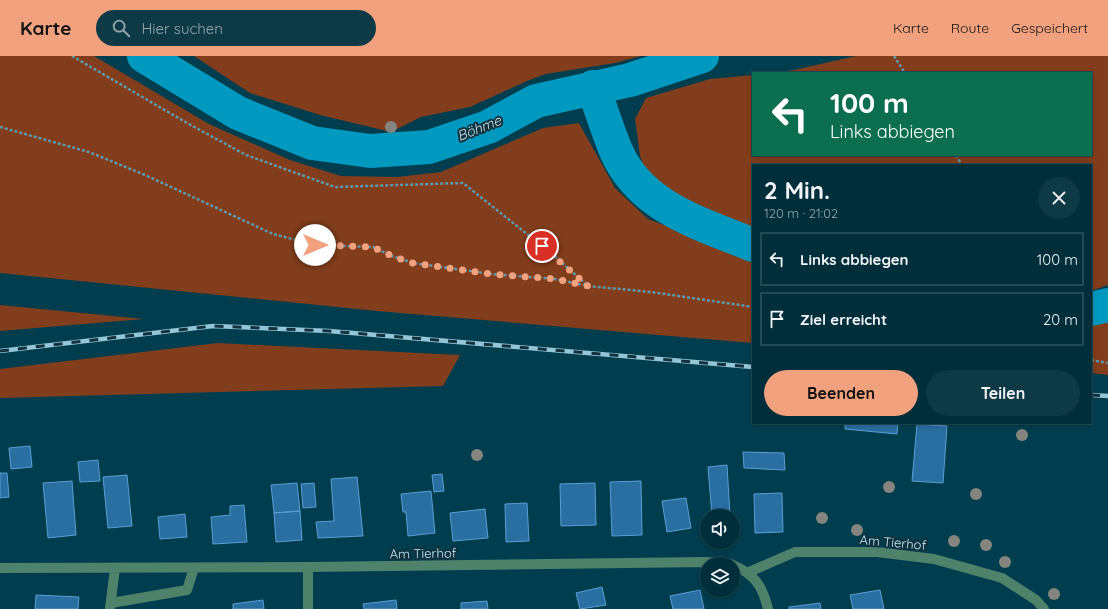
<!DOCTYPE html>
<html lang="de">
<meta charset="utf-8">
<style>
body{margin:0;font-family:Quicksand,sans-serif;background:#0e3a46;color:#f1f3f6;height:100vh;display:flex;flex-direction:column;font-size:15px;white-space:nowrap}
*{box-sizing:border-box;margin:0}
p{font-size:13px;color:#95a8af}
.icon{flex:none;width:22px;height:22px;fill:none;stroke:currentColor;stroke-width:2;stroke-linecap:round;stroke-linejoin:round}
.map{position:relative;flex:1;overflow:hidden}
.side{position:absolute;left:752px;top:108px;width:340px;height:260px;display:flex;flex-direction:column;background:#002e3b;border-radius:0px;box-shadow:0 2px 6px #0003,0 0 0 1px #224a55}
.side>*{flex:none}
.hud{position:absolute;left:752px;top:16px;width:340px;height:84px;border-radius:0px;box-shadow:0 2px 6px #0003,0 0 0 1px #224a55;background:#0b6e4f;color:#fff;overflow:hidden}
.controls{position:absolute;left:700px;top:453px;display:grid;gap:8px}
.controls a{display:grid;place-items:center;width:40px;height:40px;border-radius:50%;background:#002e3b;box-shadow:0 2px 6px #0003,0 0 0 1px #224a55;font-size:20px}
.pin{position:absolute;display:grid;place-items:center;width:34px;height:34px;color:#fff;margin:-17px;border:2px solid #fff;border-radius:50%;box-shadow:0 1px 4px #0007}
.me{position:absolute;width:44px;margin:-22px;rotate:90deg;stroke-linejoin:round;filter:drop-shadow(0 0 3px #0008)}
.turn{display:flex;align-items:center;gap:14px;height:84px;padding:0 12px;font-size:18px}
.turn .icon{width:52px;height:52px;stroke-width:2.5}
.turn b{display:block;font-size:28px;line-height:34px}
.round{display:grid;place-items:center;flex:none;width:42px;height:42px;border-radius:21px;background:#0e3a46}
.headline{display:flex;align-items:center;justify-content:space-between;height:68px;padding:0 12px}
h1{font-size:24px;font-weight:700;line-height:30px}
.button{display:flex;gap:8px;margin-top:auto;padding:8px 12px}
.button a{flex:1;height:46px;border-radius:24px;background:#f2a17e;color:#111;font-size:16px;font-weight:700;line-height:46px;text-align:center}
.button a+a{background:#0e3a46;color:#f1f3f6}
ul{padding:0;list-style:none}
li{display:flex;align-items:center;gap:12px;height:54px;margin:0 8px 6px;padding:0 4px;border:2px solid #224a55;border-radius:0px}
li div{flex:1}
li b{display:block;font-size:15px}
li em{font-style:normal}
header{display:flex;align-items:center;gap:24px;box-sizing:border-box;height:56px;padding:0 20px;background:#f2a17e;color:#111}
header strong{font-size:19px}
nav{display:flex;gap:22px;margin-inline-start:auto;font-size:14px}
.search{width:280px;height:36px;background:#0e3a46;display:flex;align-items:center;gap:10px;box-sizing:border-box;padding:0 14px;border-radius:22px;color:#95a8af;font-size:15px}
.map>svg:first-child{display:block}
</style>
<header>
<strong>Karte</strong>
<div class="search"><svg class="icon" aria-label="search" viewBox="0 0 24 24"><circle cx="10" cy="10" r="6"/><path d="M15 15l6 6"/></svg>Hier suchen</div>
<nav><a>Karte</a><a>Route</a><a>Gespeichert</a></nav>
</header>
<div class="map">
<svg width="1108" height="553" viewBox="0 0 1108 553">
<rect width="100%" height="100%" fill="#003e4f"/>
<path fill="#823d1c" d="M0,0H94L209,68L290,104L341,120L397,121L441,116L543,72L579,67L615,132L648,163L753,202V287L377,255L0,217Z
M194,0H641L615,7L546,18L527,25L470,51L421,61L391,76L320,59L250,37Z
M856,0H1108V229L1091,235V109H753V174L680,145L650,127L640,100L635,63L646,42L710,23L753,19V99H1091V17H769L794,14Z
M0,249L144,263L0,275Z
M1108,263V319L1091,317V267Z
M218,287L459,299H460L443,330L0,342V313Z"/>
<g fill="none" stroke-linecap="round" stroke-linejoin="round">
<path stroke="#0199bf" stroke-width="34" d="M144,0L238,57L312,87L370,95L429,91L488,71L536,45L630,24L702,0
M593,31C601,53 608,76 617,97C642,152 702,168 753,189
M1091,253L1108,249"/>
</g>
<path fill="#2a6fa1" stroke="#5b9ed3" d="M845,367H898L897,378L845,373Z
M917,368L947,370L943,427L912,425Z
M30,390L32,411L11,413L9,392Z
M743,396L784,397L785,414L744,412Z
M98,404L100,425L80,426L78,406Z
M727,409L730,460H712L708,411Z
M0,417H7L9,441L0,442Z
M442,418L444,435L434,436L432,419Z
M127,419L132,470L108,472L103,421Z
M357,421L363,480L318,482L316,466L334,465L331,423Z
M72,425L76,479L48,482L43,427Z
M641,425L642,479L612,480L610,426Z
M297,427L300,455L274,457L271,429Z
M314,427L316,451L303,452L301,428Z
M595,427L596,469L561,470L560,428Z
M431,435L435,477L408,480L406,456H403L401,438Z
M782,437L783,476L755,477L754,438Z
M686,442L691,472L667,476L662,445Z
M527,447L529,485L506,486L505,448Z
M244,449L247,486L213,488L211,461L230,459V450Z
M485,453L488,482L453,485L450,457Z
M300,455L302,484L276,486L274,457Z
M185,458L187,481L160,483L158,461Z
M602,531L606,549L580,553L576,537Z
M700,534L704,553H673L670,540Z
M880,534L884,553H853L850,539Z
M36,539L79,541L78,553H35Z
M263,544L264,553H233V548Z
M396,544L397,553H364L363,548Z
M487,545L488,553H461V547Z
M820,547L821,553H789V551Z"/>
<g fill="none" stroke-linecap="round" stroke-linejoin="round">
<path stroke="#6398aa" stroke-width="2.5" stroke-dasharray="3 2" stroke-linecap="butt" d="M72,0L187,67L246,99L335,131L463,127L552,198L587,229
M894,0L905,17
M0,71L89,96L145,119L273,178L315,189L373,191L392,200L413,207L491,218L555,223L588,230L651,236L753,251
M956,99L962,109
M1091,304L1108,307"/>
<path stroke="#4e826b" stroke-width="10" d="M733,509C755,519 762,529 768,553
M308,511V553
M0,512L308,511L706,506L731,508
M749,516L795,496H877L934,503L1002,522L1036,544L1044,553
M111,547L187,534L194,512
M110,552L115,512"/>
<defs>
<path id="rail" d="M0,295L213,270L329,275L753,311
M1091,339L1108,340"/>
</defs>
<use href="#rail" stroke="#95c6d8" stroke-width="4.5"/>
<use href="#rail" stroke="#12313d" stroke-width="3" stroke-dasharray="9" stroke-linecap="butt"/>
</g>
<g fill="#86847e">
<circle cx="391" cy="71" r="6"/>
<circle cx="1022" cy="379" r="6"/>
<circle cx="477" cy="399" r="6"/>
<circle cx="889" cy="431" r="6"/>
<circle cx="976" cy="438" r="6"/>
<circle cx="822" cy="462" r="6"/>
<circle cx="857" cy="474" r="6"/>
<circle cx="954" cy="485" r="6"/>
<circle cx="986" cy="489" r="6"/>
<circle cx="1005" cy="506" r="6"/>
<circle cx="1054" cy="538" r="6"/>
</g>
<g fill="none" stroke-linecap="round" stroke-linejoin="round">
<path stroke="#f2a17e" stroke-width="7" stroke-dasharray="0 12.6" d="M315,189L373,191L392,200L413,207L491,218L556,223L588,230L542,190"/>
</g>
<g text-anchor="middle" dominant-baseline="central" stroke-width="4" stroke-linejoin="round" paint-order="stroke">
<g font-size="13" fill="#beebfd" stroke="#12313d">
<text transform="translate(893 486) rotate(5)">Am Tierhof</text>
<text transform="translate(423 497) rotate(-1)">Am Tierhof</text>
</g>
<g font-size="14" font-style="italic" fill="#c4e2ee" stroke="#12313d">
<text transform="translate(479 72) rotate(-22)">Böhme</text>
</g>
</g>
</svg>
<div class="controls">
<a><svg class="icon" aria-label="sound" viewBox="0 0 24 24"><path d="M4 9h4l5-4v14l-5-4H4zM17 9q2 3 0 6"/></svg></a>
<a><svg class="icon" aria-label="layers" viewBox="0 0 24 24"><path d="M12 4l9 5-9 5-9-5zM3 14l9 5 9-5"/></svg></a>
</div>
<div class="pin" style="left:542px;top:190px;background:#d93025"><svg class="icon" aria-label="arrive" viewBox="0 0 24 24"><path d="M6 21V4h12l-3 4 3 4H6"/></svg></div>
<svg class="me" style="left:315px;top:189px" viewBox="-20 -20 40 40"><circle r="19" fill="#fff"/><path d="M0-13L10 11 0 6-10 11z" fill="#f2a17e"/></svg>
<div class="hud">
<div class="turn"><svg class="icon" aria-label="left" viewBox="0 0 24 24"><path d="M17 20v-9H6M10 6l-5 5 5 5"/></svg><div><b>100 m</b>Links abbiegen</div></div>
</div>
<section class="side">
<div class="headline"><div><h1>2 Min.</h1><p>120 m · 21:02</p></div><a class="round"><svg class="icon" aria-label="close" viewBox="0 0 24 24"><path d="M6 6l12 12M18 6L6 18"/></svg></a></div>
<ul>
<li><svg class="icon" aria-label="left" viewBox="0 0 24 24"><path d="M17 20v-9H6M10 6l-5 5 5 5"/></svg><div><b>Links abbiegen</b></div><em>100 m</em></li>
<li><svg class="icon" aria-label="arrive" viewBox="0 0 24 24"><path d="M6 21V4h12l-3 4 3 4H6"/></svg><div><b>Ziel erreicht</b></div><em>20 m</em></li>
</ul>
<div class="button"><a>Beenden</a><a>Teilen</a></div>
</section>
</div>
